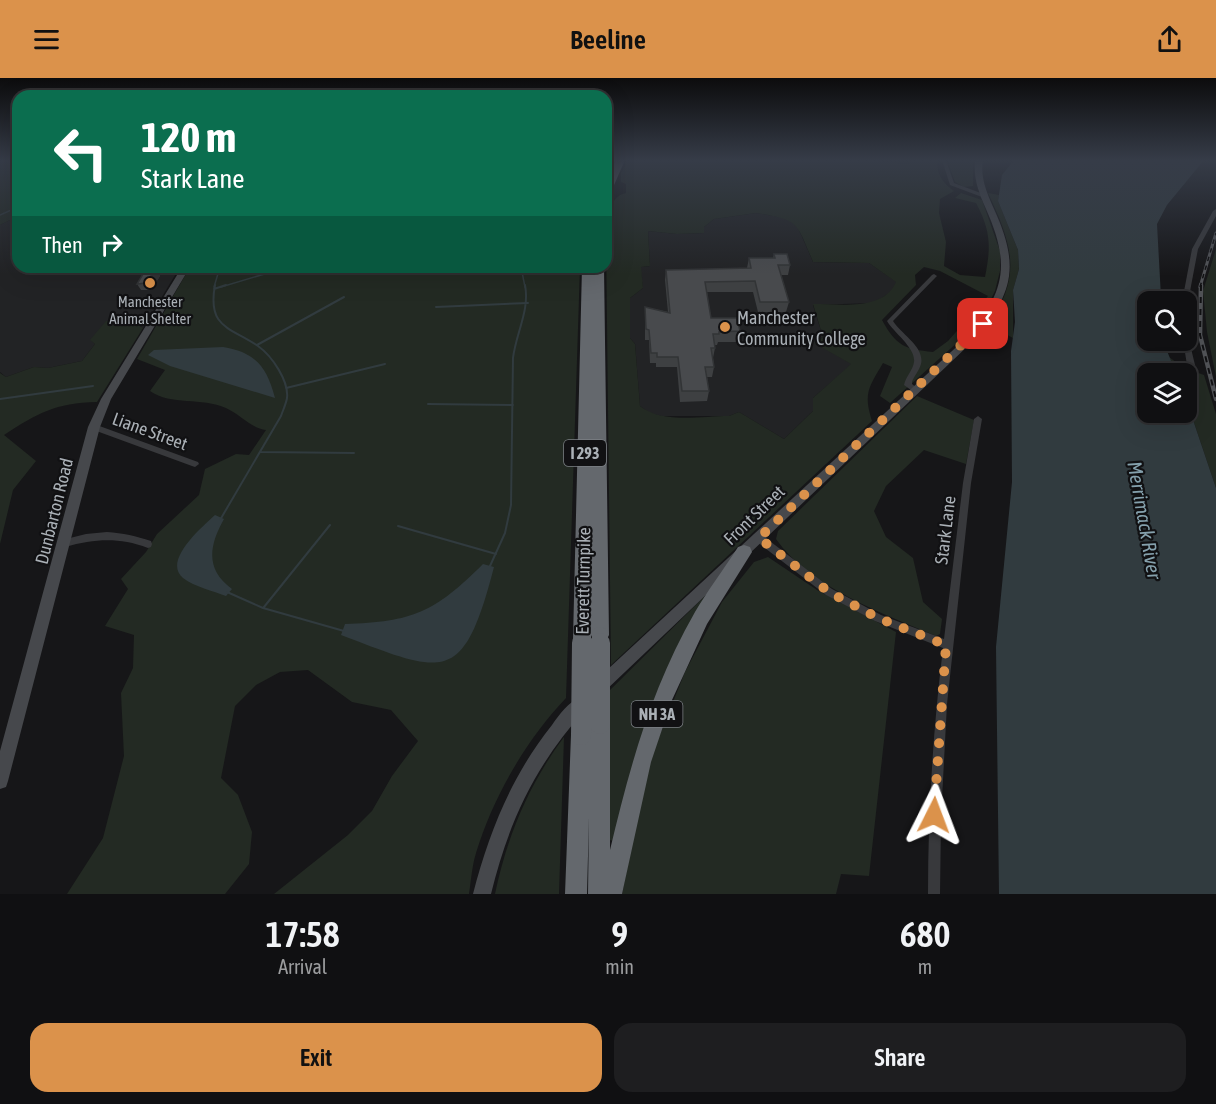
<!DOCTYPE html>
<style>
body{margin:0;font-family:"Asap Condensed",sans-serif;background:#1e1e20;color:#f1f3f6;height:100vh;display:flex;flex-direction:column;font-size:22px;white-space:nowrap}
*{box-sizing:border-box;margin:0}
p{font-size:20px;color:#9c9d9f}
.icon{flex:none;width:33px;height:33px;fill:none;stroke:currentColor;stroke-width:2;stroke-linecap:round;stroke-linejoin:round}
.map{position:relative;height:816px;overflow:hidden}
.side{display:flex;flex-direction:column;background:#101012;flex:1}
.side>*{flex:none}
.guide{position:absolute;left:12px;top:12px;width:600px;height:183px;border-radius:18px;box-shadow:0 6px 24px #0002,0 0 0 2px #303032;background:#0b6e4f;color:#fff;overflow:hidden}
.controls{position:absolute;left:1137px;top:213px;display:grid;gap:12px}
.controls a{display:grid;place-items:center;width:60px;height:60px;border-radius:12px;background:#101012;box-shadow:0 6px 24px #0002,0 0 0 2px #303032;font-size:30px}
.pin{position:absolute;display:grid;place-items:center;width:51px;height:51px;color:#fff;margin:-26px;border-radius:12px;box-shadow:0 3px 9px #0006}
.me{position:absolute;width:66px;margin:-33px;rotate:3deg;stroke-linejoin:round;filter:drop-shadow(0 0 4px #0008)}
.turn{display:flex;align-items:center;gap:21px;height:126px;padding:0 30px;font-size:27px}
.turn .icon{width:78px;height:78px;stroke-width:2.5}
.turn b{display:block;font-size:42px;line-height:51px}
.then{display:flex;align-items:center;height:57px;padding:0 30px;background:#0003;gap:12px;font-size:22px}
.eta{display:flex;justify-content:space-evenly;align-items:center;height:102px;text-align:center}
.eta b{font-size:36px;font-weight:600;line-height:42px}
.action{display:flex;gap:12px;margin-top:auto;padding:12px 30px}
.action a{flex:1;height:69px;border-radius:18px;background:#db924b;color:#111;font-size:24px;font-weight:600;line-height:69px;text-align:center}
.action a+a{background:#1e1e20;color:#f1f3f6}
header{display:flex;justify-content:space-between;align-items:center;height:78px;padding:0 30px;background:#db924b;color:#111;font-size:27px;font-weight:600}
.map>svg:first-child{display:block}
</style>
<header><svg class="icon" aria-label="menu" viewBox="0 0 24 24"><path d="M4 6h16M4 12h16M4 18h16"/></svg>Beeline<svg class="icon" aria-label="share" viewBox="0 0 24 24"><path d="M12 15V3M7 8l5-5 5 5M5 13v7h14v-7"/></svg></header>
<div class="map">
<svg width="1216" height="816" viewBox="0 0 1216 816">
<rect width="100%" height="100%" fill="#161618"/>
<path fill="#222325" d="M756,135L786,140L796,145L813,184L869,185L897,204L893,213L874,225L813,227L823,259L815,265L852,286L813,320V333L784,361L739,334L729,338H661L649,335L640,328L635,266L630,260V220L643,210L640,189L650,188L648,153L677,156L704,155V149L714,141Z
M18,138V189H180L143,250L133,243L91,262L95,266L82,283L48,290L34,289L6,299L0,294V147Z"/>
<path fill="#232a23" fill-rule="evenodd" d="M0,82H18V138L0,147Z
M628,82H872H862L907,86L914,82H937C937,97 942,104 954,113L940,121L939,135L946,164L944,188L960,197L985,199C991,169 991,153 976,125L955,120L961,115L982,122L1000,173V193L995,213L986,231L969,254L890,325L880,318L892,289L883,285C869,309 863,315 872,343L611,587L606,159C609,142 607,119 626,115V106L621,104V95ZM756,135C800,142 796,144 813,184L869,185L896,204C884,233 840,226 813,226L823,259L814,265L851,286L813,320V333L784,361L739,334L729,338C701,338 662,346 640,328L635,266L630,260V220L643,210L641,189L650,188L648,153L677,156L704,155V149L714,141ZM924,189L940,193L988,218L948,263L933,274C905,271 896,268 882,242L916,207L915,197Z
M950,82H973V108L964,109L955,104L948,85Z
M988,115L999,117L998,123L1018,172L1019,191L1013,212V260L988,247C1023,198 1012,166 988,115Z
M1216,171V299L1207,254L1203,213Z
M190,189H580L566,620C526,662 493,719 476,775C472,788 471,803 469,816H274L348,757L372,733L392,698L418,663L391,632L352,624L308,592L280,594L256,607L235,628L221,700L238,717L252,754L249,786L225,816H67L103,760L124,678L121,615L133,590L134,557L105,548L128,511L121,501L146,474L157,456L199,417L205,391L236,376L249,377L266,352C251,350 241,337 226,330C202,319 171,328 150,313L165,292L137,281Z
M106,243H133L143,250L97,324C55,325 38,335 4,357L36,383L13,412L0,466V295L6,299L34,289L48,290L82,283L95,266L90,262Z
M1169,279L1184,290L1204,297L1216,336V410L1187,324L1186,296L1176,295Z
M917,318L974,342L966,386L924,372L886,408L874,433L886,459L913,480L923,524L942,541L940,556L936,558C884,536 809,509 776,461L778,453Z
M768,479L817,512L896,554L869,798L841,796L836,816H622L648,686L685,594L722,524L754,484Z
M715,508L615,763L609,762V613Z
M564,659L559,816H495C507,758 529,706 564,659Z"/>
<path fill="#313b3f" d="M1014,82H1204L1167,127L1157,146L1161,219L1159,223L1148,224V262L1163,263L1176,295L1148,296V334H1186L1187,324L1216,410V816H999L996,569L1012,404L1011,273L1015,244L1013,212L1019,191L1018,172L998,123L1002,97Z
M223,269C255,274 267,289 275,320L170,288L148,277L154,272Z
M215,437L224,441C209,468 205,491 232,511L226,518C213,513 195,509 183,500C162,483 203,448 215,437Z
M483,486L494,489C463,608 446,597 341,557L345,546C413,544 435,534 483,486Z"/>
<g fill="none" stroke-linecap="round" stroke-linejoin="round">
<path stroke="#313b3f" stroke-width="1.5" d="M0,137L18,129
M521,189L525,209
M214,209L220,189
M221,209L288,189"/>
<path stroke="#313b3f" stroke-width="2" d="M215,207C207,250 230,249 258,268C272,278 289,303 287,320C286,326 283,332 281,338L220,442
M214,211L226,207
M436,229L528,225
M257,267L344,219
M286,310L385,286
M0,321L93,308
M428,326L513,327
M261,374L354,375
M398,448L496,476
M490,488L505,455L511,427L513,280C516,255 530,232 525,207
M227,514L263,530L344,553
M264,529L330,447"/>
<path fill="#38393c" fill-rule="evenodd" d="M942,82H946L954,105L986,117V119H982L950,107Z
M1216,131V138L1198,171L1188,224L1186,226V224H1182L1192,171L1213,133Z
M934,196L937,198L936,199L893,243C901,256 925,269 921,286C919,293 914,298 912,304V306L919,312L915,315L904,307C906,298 913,292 914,284C916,270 894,255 887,243L932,197Z
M1186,260L1189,262L1195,287L1191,289L1187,287L1183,262H1186Z
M978,338L982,341L971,405L947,626L941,740L940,816H928C928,734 933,652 943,570L875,543L826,517L756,463L755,460L756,457L759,456L762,457L832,511L881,537L944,561L963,405L974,341Z
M94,346L198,384L199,386L195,389L192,388L91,351L90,349Z
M107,454C123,455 136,458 151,463L152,466L151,469L148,470C118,459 95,461 65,469L62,468L61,465L62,462L86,456Z"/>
<path fill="#46484c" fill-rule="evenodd" d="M975,82H983C980,100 987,115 994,131C1021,190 1013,217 971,265L605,613L600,615L595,613L593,608L595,603L965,261C1005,215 1011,187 986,131C979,115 973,100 975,82Z
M182,189H190L111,321L100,349L8,703L6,709L0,711V673L88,349L101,321Z
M581,619L586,621L589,626L586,631C535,687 509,743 491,816H473C489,754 512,697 552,647C559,637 569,623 581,619Z"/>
<path fill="#64686d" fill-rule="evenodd" d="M616,82H625L611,114L606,117V103Z
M582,189H604L609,557L606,563L600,565L594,563L591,557V491V561L588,567L582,569L576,567L573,561Z
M744,467L750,469L752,474L707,546L672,622L651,684L622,816H588L589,739L587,816H565L571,657L574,650L581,647L588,650L590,656L593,639L600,636L607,639L610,646V772C630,688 651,611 695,534C708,512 724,491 738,469Z"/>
<defs>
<path id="rail-far1" d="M1200,209L1216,155"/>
<path id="rail" d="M1201,207L1200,257L1216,321"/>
</defs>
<use href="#rail-far1" stroke="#515357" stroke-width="3"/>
<use href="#rail" stroke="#515357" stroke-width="4.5"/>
<use href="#rail-far1" stroke="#111113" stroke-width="1.5" stroke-dasharray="4.5" stroke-linecap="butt"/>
<use href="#rail" stroke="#111113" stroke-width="2" stroke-dasharray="6" stroke-linecap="butt"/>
<path stroke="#64686d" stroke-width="16" d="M600,557V567
M582,567V561"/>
<path stroke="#64686d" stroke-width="20" d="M600,565V646
M581,657L582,565"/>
</g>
<path fill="#3e4042" d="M774,176L790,187L788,197H781L789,224L786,234H758L753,214H707L711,240L740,253L738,264H718L717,267H714L715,270L713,280L714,289L712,299H707L709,313L707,323L680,324L677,289H656V285H650L649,262H645V229L668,234L665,202L666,192L747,190L749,180H773Z
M156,191L160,198L151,212H141L137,206Z"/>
<path fill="#323436" d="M156,191L160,198L151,212L146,205Z"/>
<path fill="#484a4d" stroke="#323436" stroke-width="1.5" d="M774,176H787L790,187H778L789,224H760L755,203L705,204L711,240H737L740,253L719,254V256H713L715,270H711L714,289H705L709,313H682L678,279H657V275H651L649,252L646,251L645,229L670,235L666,192L751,190L749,180H775Z
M146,191H156L146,205L137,206Z"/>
<linearGradient id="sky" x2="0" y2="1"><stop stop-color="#0c0c0d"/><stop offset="0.42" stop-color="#363c48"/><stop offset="1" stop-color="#363c48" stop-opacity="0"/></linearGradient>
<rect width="1216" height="196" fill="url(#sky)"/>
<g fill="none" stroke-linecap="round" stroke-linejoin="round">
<path stroke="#db924b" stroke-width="10" stroke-dasharray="0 18" d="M934,737L946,567L878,540L829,514L759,460L983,246"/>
</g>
<g fill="#db924b" stroke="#111113" stroke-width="2">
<circle cx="150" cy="205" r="6"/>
<circle cx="725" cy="249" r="6"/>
</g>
<g text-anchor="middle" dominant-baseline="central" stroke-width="4.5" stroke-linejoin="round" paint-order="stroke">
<g font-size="15" fill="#aab0b6" stroke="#111113">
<text x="150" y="223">Manchester<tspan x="150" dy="17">Animal Shelter</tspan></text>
</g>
<g fill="#111113" stroke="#7c8085" stroke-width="1.5">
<rect x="564" y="362" width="42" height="26" rx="4.5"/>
<rect x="631.5" y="623" width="51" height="26" rx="4.5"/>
</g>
<g font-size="16" font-weight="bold" fill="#aab0b6">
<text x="585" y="375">I 293</text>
<text x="657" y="636">NH 3A</text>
</g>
<g font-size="18" fill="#aab0b6" stroke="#111113" text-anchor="start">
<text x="737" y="239">Manchester<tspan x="737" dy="21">Community College</tspan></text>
</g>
<g font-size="18" fill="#aab0b6" stroke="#111113">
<text transform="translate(150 353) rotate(20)">Liane Street</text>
<text transform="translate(54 433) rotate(-76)">Dunbarton Road</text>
<text transform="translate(754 437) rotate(-44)">Front Street</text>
<text transform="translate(945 452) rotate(-83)">Stark Lane</text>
<text transform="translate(583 503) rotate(-89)">Everett Turnpike</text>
</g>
<g font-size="20" font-style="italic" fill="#85a1ad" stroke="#111113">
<text transform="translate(1145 442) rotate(80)">Merrimack River</text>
</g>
</g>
</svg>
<div class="controls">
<a><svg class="icon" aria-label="search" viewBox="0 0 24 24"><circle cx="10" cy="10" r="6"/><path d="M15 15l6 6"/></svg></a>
<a><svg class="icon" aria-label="layers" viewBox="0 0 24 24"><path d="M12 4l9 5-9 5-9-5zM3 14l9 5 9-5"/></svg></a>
</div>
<div class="pin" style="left:983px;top:246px;background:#d93025"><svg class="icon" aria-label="arrive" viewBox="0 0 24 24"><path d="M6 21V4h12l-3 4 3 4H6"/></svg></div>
<svg class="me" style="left:934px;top:737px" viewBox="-20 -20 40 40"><path d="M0-17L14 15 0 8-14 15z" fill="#db924b" stroke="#fff" stroke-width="4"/></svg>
<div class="guide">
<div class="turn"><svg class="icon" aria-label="left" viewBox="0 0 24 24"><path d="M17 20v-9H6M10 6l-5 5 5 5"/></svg><div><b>120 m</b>Stark Lane</div></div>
<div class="then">Then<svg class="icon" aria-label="right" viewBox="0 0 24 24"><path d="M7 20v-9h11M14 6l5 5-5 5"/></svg></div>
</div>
</div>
<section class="side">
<div class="eta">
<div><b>17:58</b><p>Arrival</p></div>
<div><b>9</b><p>min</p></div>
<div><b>680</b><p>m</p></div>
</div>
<div class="action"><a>Exit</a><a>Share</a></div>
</section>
